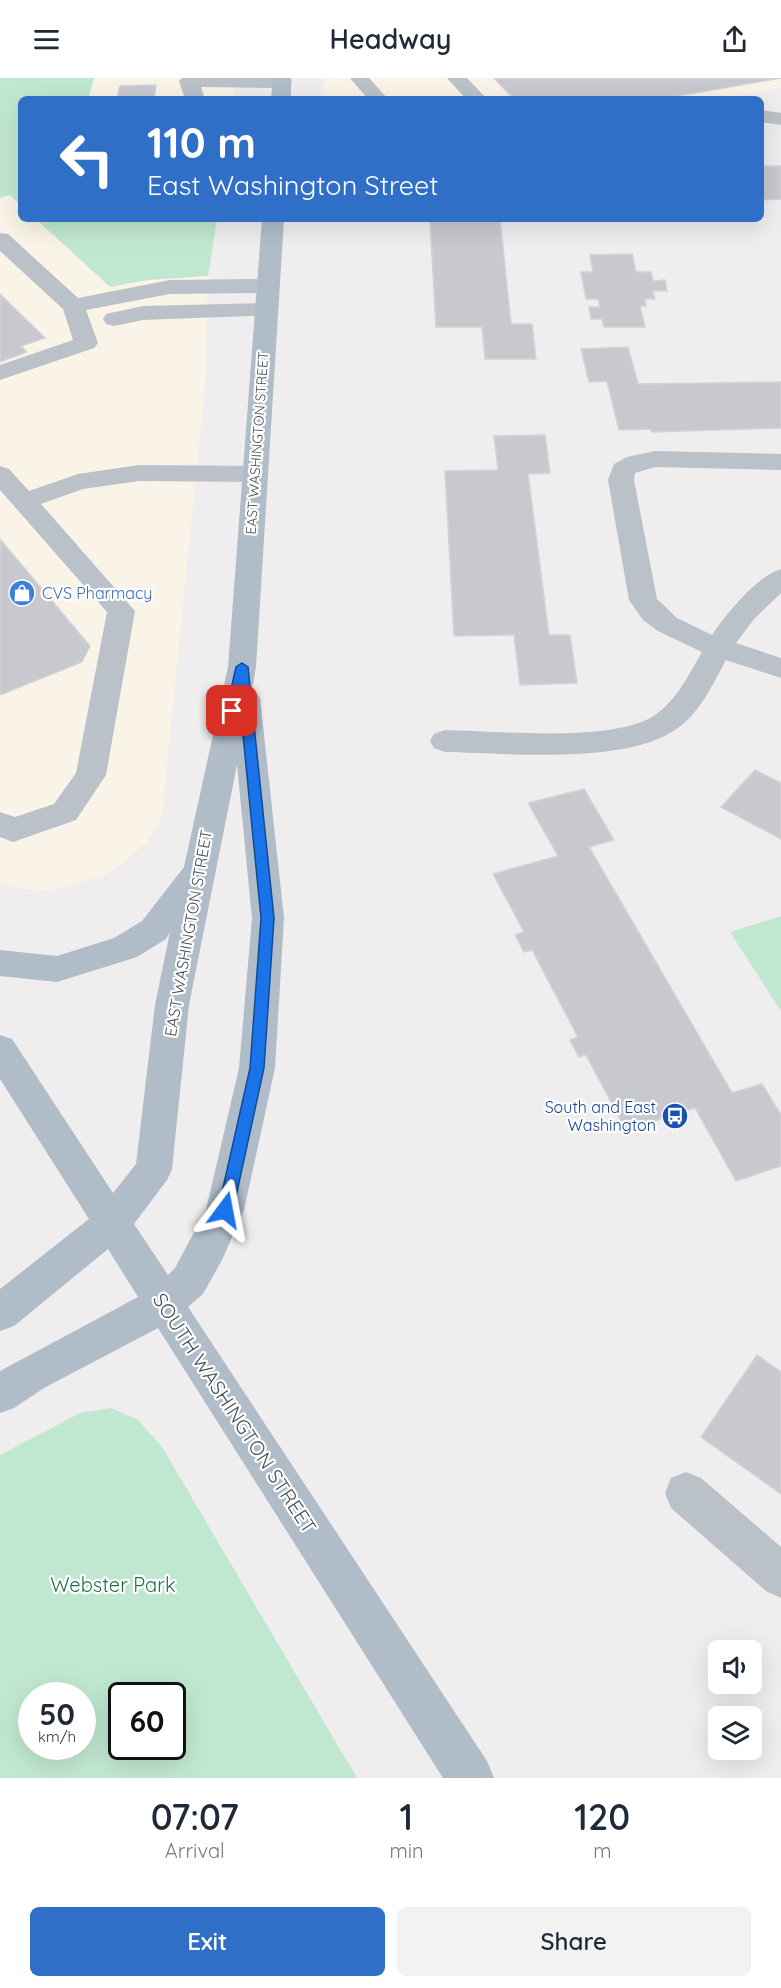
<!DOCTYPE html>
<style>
body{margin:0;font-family:Quicksand,sans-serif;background:#f2f2f3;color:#1f2937;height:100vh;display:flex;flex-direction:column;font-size:22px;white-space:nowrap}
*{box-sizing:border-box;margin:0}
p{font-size:20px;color:#747a83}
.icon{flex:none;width:33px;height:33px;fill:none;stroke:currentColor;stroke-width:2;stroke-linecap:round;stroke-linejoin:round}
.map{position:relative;height:1700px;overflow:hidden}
.details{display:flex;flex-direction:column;background:#fff;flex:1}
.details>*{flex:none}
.guide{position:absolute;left:18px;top:18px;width:746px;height:126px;border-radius:9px;box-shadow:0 6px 24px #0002;background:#306fc7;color:#fff;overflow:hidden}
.buttons{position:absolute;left:708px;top:1562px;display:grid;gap:12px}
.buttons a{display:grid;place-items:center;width:54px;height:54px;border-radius:9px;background:#fff;box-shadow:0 6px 24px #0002;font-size:30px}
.speed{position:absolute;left:18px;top:1604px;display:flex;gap:12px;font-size:30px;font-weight:700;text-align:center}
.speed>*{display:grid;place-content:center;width:78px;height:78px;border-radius:50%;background:#fff;box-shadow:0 6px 24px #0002;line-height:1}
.speed small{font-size:15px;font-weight:400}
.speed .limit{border:3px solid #111;border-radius:9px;background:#fff;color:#111}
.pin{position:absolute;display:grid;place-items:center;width:51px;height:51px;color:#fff;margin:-26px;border-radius:12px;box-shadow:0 3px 9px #0006}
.me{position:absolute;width:66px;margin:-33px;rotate:13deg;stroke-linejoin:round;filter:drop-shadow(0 0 4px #0008)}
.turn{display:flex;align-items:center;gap:21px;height:126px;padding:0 30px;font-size:27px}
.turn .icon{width:78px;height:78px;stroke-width:2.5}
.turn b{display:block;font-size:42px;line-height:51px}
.eta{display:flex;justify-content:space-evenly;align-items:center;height:102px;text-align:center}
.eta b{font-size:36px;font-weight:600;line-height:42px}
.action{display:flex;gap:12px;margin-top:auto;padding:12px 30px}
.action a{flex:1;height:69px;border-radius:9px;background:#306fc7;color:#fff;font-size:24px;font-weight:600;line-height:69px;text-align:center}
.action a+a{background:#f2f2f3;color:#1f2937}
header{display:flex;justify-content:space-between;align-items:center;height:78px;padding:0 30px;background:#fff;font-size:27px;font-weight:600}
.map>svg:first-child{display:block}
</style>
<header><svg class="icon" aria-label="menu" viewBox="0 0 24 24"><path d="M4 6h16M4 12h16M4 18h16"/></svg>Headway<svg class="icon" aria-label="share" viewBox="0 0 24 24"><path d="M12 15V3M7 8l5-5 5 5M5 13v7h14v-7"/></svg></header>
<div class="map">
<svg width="781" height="1700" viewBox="0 0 781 1700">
<rect width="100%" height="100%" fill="#efeded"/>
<path fill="#f9f4e7" d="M94,0H236L234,21H88Z
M324,0H781V10L716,21H323Z
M10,117L21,127V141H36L110,209L148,202L208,198L205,310L162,739L148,763L120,787L103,798L52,812L22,811L0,804V120Z"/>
<path fill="#c0e8d0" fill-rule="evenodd" d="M0,0H94L88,21H21V127L10,117L0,120Z
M36,141H217L208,198L148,202L110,209Z
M781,838V933L730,854Z
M111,1330L138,1342L162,1369L357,1700H0V1377L80,1335ZM32,1617H82V1668H32ZM122,1617H172V1668H122Z"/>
<path fill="#c8c9cf" stroke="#d2d3d8" stroke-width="1.5" d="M494,0H781L660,21H514Z
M156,7L154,21H117L120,8Z
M760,88H781V121L760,122Z
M430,141H500L511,246H532L536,281H485L482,249H436Z
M632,176L636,194H651L653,203L665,202L667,213H653L655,221H645L646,228H640L645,249H604L602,241H591L589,229H600L598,221H586L581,194H593L590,177Z
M0,216L45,260L21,268L27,274L0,284Z
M628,269L638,306L781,304V350L652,354L651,351L619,352L607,303L589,304L581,271Z
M545,357L550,395L528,396L549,557H570L577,605L520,607L514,557L454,558L445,393L498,392L494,358Z
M0,461L90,568L82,584L0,617Z
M755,692L781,705V761L721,729Z
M584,711L614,762L589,769L732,1015L762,1006L781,1037V1088L736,1103L695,1030L626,1052L586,977L579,979L570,962L578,959L532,872L524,874L515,857L524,854L493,796L558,778L528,725Z
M757,1277L781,1294V1416L701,1359Z"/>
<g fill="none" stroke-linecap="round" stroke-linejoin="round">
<path fill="#bac1c8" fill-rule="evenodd" d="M182,0H289L292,4L289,8L282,10L201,9L205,21H185L179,3Z
M350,0H369L388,21H368Z
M447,0H467L487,21H466Z
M760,32L781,35V47L760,44Z
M0,155L8,156L78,220L170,202L268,201L276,203L279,208L276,213L268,215L170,216L86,232L98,265L94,270L0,302V287L73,262L63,231L0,173Z
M266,225L274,227L277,232L274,237L143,242L114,248L106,246L103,241L106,236L143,228Z
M655,373L781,376V392L655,389L635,395L634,402L657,521L677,540L712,557C726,536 757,498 781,491V515L754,541L736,565L781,580V600L726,582C713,606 699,637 675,652C623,687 507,675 445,674L434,670L430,663L434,656L445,652C496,653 615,665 655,637C677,622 689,596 702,574L658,553L643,542L629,522L608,402L614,386L627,379Z
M139,387L255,388L264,391L268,396L264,401L255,404L139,403L83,411L41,426L135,533L106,697L76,742L13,764L0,759V734L15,739L54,726L76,695L107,534L0,412V388L9,391L29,413L78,396Z
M686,1394L701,1400L781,1469V1520L766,1513L671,1430L665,1415L671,1400Z"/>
<path fill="#b0bcc8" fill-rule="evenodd" d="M273,0H291V21H271Z
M262,141H284L256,589L252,612L255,613L260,620L284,840L275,990L244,1132L222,1182L203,1216L188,1229L487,1683L494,1700H443L158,1250L44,1310L14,1330L0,1335V1293L138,1219L108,1171L14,1248L0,1253V1211L89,1141L0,1001V957L12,961L113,1115L136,1086L155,927L170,854L166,861L137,879L57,904L0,898V872L57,878L114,860L142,843L184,789L228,589ZM237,687L252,840L239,990L206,1132L175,1190L168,1197L134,1146L167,1102L172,1091L189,927Z"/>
</g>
<path fill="#1a73e8" stroke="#114b97" stroke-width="1.5" d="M242,585L248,589L274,840L264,990L233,1132L231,1137L225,1139L220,1137L218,1132L250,990L261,840L240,627L236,636H228L226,633L236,589Z"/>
<defs>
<symbol id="shop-disc" viewBox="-11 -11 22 22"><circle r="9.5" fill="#3f7fe0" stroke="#fff"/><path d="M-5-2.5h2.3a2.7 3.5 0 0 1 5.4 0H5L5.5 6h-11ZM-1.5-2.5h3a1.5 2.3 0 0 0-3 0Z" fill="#fff"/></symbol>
<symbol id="bus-disc" viewBox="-11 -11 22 22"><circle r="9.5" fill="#1a4fb4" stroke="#fff"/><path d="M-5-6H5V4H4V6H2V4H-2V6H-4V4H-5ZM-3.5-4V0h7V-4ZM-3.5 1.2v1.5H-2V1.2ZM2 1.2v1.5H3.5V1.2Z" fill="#fff"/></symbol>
</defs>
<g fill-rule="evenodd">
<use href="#shop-disc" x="7" y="500" width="30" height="30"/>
<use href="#bus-disc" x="660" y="1023" width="30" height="30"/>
</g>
<g text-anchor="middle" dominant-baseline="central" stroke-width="4.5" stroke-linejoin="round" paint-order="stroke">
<g font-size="14" fill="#485058" stroke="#fff">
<text transform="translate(257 365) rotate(-86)">EAST WASHINGTON STREET</text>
</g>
<g font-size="16" fill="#366cbe" stroke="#fff" text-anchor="start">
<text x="42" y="515">CVS Pharmacy</text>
</g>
<g font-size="16" fill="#485058" stroke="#fff">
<text transform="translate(188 855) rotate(-80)">EAST WASHINGTON STREET</text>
</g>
<g font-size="16" fill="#164399" stroke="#fff" text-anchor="end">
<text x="656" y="1029">South and East<tspan x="656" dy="18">Washington</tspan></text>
</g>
<g font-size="20" fill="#485058" stroke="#fff">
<text transform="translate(235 1335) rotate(57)">SOUTH WASHINGTON STREET</text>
</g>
<g font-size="20" fill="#226f4a" stroke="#fff">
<text x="113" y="1506">Webster Park</text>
</g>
</g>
</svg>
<div class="buttons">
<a><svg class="icon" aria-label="sound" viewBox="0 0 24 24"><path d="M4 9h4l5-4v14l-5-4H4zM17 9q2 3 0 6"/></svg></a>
<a><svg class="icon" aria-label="layers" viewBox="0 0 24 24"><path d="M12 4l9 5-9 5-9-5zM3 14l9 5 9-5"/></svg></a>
</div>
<div class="speed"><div>50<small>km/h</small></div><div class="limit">60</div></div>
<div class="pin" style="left:232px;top:633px;background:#d93025"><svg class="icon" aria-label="arrive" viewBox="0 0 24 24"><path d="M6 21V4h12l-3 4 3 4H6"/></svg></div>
<svg class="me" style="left:225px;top:1132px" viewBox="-20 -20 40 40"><path d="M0-17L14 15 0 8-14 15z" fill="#1a73e8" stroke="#fff" stroke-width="4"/></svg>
<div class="guide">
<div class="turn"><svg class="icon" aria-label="left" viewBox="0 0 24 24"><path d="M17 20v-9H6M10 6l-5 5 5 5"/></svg><div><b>110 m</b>East Washington Street</div></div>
</div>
</div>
<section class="details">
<div class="eta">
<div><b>07:07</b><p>Arrival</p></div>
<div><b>1</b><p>min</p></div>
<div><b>120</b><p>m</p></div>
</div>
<div class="action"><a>Exit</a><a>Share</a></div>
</section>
